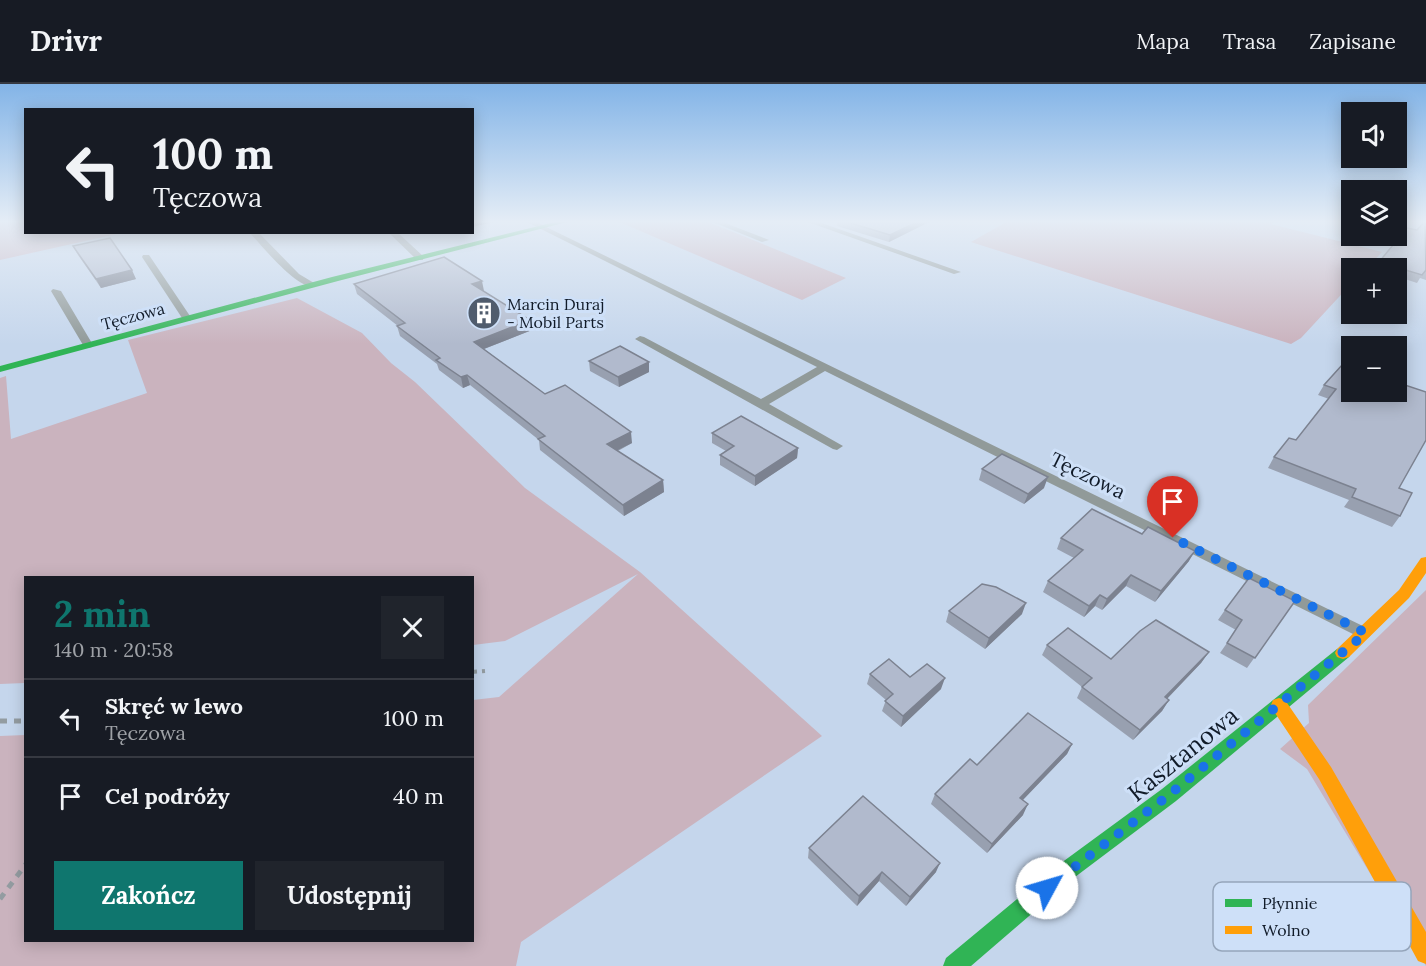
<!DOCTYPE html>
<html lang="pl">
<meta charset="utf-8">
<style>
body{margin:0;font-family:Lora,serif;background:#20242c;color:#f1f3f6;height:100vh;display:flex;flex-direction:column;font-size:22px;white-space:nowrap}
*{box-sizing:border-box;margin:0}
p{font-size:20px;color:#9ea1a6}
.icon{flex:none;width:33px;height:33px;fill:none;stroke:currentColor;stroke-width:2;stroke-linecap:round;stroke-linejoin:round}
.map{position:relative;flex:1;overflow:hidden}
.side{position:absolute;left:24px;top:492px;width:450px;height:366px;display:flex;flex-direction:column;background:#171b24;border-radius:0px;box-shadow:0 3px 15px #0003}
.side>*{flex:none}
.banner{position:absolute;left:24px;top:24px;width:450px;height:126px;border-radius:0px;box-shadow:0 3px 15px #0003;background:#171b24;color:#f1f3f6;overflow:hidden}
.controls{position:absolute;left:1341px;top:18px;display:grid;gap:12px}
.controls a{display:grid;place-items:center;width:66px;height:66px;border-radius:0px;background:#171b24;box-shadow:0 3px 15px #0003;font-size:30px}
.pin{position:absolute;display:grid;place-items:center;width:51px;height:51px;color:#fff;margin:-62px -26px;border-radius:50% 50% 50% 0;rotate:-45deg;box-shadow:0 0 6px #0007}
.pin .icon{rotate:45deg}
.me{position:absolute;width:66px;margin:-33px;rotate:51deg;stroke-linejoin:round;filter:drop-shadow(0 0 4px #0008)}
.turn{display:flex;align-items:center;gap:21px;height:126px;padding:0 30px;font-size:27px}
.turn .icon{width:78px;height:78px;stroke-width:2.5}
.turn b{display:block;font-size:42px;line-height:51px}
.round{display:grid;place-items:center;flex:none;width:63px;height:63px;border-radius:0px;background:#20242c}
.headline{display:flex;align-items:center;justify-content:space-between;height:102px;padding:0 30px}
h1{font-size:36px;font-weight:700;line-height:45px;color:#0f766e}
.button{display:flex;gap:12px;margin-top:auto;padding:12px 30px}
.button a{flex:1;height:69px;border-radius:0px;background:#0f766e;color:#fff;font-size:24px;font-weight:700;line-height:69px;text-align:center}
.button a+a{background:#20242c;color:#f1f3f6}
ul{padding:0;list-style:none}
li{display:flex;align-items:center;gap:18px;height:78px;padding:0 30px;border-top:2px solid #363941}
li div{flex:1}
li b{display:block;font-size:22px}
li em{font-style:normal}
header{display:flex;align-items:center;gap:36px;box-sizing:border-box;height:84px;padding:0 30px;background:#171b24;border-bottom:2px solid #363941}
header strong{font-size:28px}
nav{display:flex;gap:33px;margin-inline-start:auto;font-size:21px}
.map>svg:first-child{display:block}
</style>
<header>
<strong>Drivr</strong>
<nav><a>Mapa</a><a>Trasa</a><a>Zapisane</a></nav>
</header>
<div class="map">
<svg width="1426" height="882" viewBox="0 0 1426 882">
<rect width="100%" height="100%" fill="#c5d6ec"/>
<path fill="#cab3be" d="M0,137H25L26,148L121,149L0,176Z
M617,137H706L846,194L802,216Z
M1008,137C1024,137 1074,141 1084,137H1275L1271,140L1382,168L1367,184H1352L1351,200L1301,254L1291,260L971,158Z
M297,214L362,249L391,279L415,298L525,404L640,488L822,652L521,858L516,882H0V652L25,651L26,856H472L473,616L499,613L638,490L505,557L473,561L472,494H26L25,599L0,600V294L6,292L11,355L147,309L128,256Z
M1426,506V882L1307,685L1280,665L1309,639L1308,621Z"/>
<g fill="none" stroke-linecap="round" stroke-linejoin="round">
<path stroke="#939ca1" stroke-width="4" stroke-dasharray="5 5" stroke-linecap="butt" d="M472,588L485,587"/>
<path stroke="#939ca1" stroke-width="5" stroke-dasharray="7 7" stroke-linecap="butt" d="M0,637H26
M0,815L26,780"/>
<path fill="#919a99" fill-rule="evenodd" d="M525,137H534L1369,545L1372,549L1369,553L1364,555L1359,553L825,287L769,320L843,362L837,366L833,365L635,255L640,252L644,253L761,315L817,283Z
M710,137H720L769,156L762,158Z
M805,137H816L961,188L954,190Z
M249,148H258L299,190L314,199V203C296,204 262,162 249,148Z
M388,148H397L423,172V176H417Z
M143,171H149L192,235L190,237H184L142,173Z
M53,205L61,207L93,261L92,263L88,264L83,261L51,207Z"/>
<path fill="#30b455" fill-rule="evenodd" d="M559,137H571L338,197L0,288V282L332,193Z
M1343,563L1349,565L1351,569L1349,573L1176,717L1071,796L971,882H943L946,874L1057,782L1162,705L1337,565Z"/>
<path fill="#ff9f0a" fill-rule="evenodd" d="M1426,473V489L1409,514L1349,573L1343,575L1337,573L1335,569L1337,565L1399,506L1421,474Z
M1279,614L1285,616L1331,683L1426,848V880L1418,877L1319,695L1273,626L1271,621L1273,616Z"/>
</g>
<path fill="#98a0b0" d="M838,137H931L889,158L837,142Z
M1426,137V196L1420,194L1417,199L1396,192V184H1375L1379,178L1417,146Z
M73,162L136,195L101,204L78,171Z
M354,200L484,207H483L532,246L484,265L545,310L632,359L618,367L663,396L664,408L624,432L540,366L539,356L470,301L463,304L439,286L437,280L400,252L397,242H398L357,210Z
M589,277L649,278V288L619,303L590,287Z
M1342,281L1399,404L1400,432L1392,443L1344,423L1349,416L1268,384L1274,373L1296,356L1329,315L1318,311L1324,301Z
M712,349L798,364L797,374L755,402L720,381V371L726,367L712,359Z
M982,385L1044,404L1024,420L979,396Z
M1061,454L1189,477L1155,518L1126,502L1102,526L1095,522L1084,533L1043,508L1048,497L1074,474L1057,465Z
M1295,517L1247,584L1220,569L1236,546L1218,536L1225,526Z
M949,527L1022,530L985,565L946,538Z
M1047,561L1111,575L1209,568L1201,579L1167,615L1169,616L1162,627L1133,656L1077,614L1082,603L1042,571Z
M870,590L910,593L941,605L901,643L882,627L886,616L867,600Z
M1072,660L1067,670L1023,716V731L987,769L931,720L935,710L977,681Z
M809,764L936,788L906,822L879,797L857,822L808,774Z"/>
<path fill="#7c8290" d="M472,137H499L472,143Z
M919,137H931L889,158L890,151Z
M132,186L136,195L101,204L96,195Z
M482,197L484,207L474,210L472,200Z
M530,236L532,246L476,268L474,258Z
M649,278V288L619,303L618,293Z
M467,291L470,301L463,304L461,293Z
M631,348L632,359L608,371L607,360Z
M798,364L797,374L755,402V392Z
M1048,393L1044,404L1024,420L1028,410Z
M663,396L664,408L624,432L623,421Z
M1195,467L1189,477L1155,518L1161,507Z
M1131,491L1126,502L1102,526L1107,515Z
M1100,511L1095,522L1084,533L1089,522Z
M1026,519L1022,530L985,565L989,554Z
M1209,568L1201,579L1158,624L1165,613Z
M945,594L941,605L901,643L903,632Z
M1169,616L1162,627L1133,656L1140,646Z
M1072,660L1067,670L1015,724L1020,714Z
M1028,720L1023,731L987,769L992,760Z
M940,779L936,788L906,822L910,813Z
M882,788L879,797L857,822L859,812Z"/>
<path fill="#b1bacd" stroke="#7c8290" stroke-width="1.5" d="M844,137H919L890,151Z
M1425,137L1426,186L1422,191L1379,178L1407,144L1417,146Z
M110,154L132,186L96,195L73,162Z
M444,173L482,197L472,200L530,236L474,258L545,310L565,301L631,348L607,360L663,396L623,421L538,355L545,352L467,291L461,293L436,276L440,274L397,242L405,239L354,200Z
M620,262L649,278L618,293L589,277Z
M1342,281L1352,284V308H1396V298L1426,308V356L1399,404L1412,409L1400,432L1352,413L1356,405L1274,373L1289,354L1296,356L1336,305L1324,301Z
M741,332L798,364L755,392L720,371L734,362L712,349Z
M1002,370L1048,393L1028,410L982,385Z
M1092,425L1142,450L1148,443L1195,467L1161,507L1131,491L1107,515L1100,511L1089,522L1048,497L1083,466L1061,454Z
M1249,494L1295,517L1255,574L1227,559L1242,536L1225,526Z
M982,500L996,503L1026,519L989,554L949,527Z
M1156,536L1209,568L1165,613L1169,616L1140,646L1082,603L1092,594L1047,561L1068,544L1111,575L1140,547Z
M889,575L910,593L927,580L945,594L903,632L885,617L893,610L870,590Z
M1028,629L1072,660L1020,714L1028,720L992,760L935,710L970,675L977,681Z
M863,712L940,779L910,813L882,788L859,812L809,764Z"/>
<linearGradient id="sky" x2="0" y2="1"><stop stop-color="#83b4e7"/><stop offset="0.53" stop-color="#e5edf6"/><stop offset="1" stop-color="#e5edf6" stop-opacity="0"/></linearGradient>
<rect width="1426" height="260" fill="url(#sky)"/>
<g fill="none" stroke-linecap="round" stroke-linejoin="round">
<path stroke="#1a73e8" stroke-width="10" stroke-dasharray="0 18" d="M1047,804L1169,711L1366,549L1173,454"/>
</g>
<defs>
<symbol id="building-disc" viewBox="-11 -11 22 22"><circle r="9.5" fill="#505c6d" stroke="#cee0f8"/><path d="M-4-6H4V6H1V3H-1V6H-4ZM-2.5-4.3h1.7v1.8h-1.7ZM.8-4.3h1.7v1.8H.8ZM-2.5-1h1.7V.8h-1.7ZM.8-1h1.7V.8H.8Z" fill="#fff"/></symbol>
</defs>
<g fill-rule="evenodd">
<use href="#building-disc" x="465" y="210" width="38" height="38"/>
</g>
<g text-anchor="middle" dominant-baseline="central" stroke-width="6" stroke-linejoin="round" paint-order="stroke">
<g font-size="16" fill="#111b29" stroke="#cee0f8" text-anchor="start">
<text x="507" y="220">Marcin Duraj<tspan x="507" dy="18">- Mobil Parts</tspan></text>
</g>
<g font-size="16" fill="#111b29" stroke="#cee0f8">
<text transform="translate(133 232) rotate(-15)">Tęczowa</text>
</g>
<g font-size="20" fill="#111b29" stroke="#cee0f8">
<text transform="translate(1088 391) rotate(26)">Tęczowa</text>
</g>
<g font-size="24" fill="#111b29" stroke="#cee0f8">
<text transform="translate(1183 670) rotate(-39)">Kasztanowa</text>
</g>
</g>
<rect x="1213" y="798" width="198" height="69" rx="9" fill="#cee0f8" stroke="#95a5ba" stroke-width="1.5"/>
<rect x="1225" y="815" width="27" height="8" fill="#30b455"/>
<rect x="1225" y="842" width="27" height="8" fill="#ff9f0a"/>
<g font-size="16" fill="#111b29">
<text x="1262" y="825">Płynnie</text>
<text x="1262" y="852">Wolno</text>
</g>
</svg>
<div class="controls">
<a><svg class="icon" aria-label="sound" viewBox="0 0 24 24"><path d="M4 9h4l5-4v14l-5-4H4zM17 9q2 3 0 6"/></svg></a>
<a><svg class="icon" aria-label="layers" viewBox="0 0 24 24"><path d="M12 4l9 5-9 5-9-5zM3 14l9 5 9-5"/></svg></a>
<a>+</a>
<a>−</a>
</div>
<div class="pin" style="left:1173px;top:454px;background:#d93025"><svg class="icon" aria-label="arrive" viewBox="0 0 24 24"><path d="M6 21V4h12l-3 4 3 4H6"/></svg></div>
<svg class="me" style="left:1047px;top:804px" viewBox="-20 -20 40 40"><circle r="19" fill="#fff"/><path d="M0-13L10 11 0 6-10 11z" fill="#1a73e8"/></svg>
<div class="banner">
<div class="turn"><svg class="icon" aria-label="left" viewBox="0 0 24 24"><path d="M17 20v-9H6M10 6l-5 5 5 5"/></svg><div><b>100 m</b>Tęczowa</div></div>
</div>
<section class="side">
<div class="headline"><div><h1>2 min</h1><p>140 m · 20:58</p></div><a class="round"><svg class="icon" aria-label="close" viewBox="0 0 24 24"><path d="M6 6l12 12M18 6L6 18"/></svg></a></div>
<ul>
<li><svg class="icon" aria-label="left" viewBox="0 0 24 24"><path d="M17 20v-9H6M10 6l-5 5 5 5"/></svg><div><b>Skręć w lewo</b><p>Tęczowa</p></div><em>100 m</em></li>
<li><svg class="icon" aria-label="arrive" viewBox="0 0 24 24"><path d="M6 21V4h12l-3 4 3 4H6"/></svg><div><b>Cel podróży</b></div><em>40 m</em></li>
</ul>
<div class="button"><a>Zakończ</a><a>Udostępnij</a></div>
</section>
</div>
